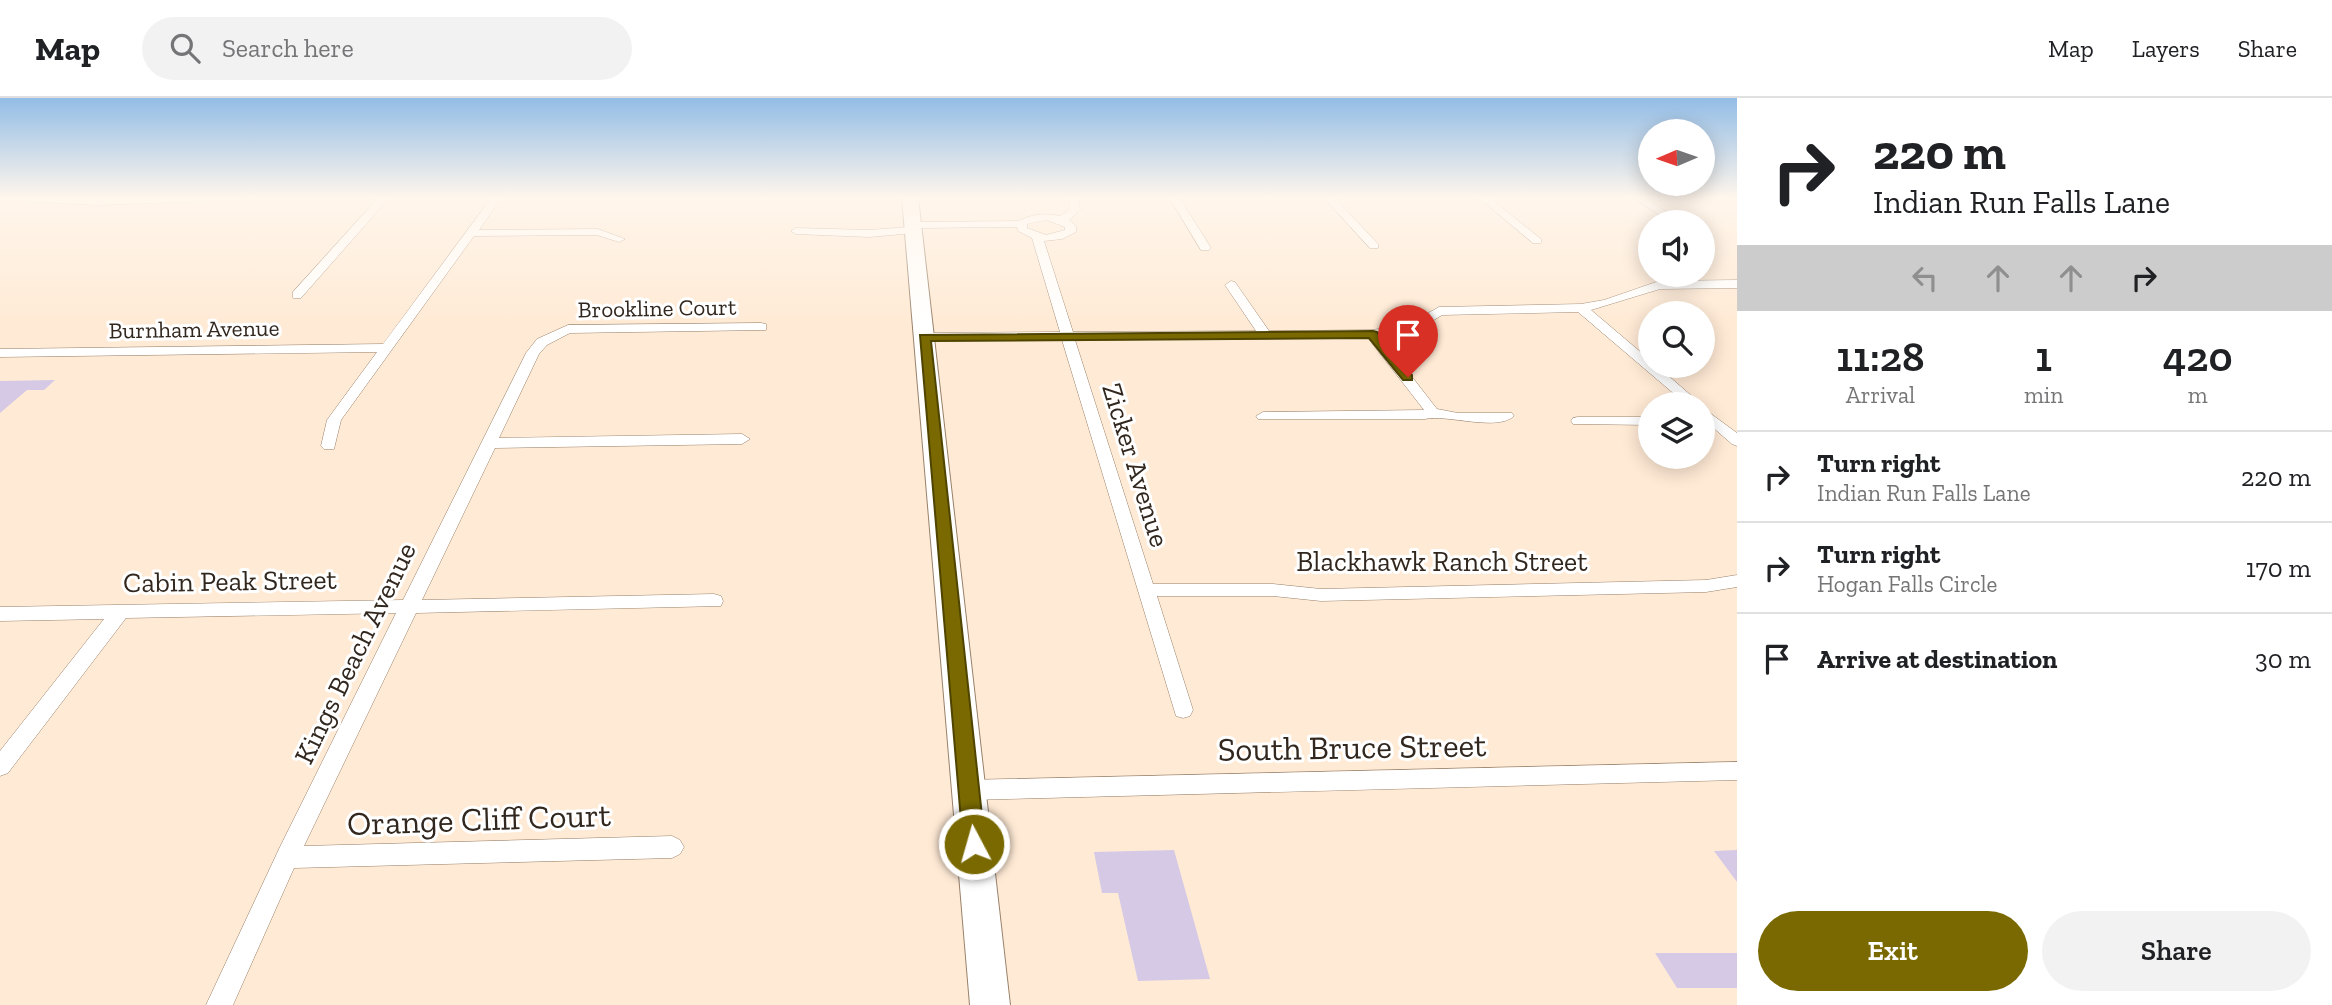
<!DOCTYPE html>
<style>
body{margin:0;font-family:"Zilla Slab",serif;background:#f2f2f2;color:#202124;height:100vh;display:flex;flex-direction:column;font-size:26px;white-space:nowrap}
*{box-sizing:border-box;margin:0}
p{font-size:23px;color:#757577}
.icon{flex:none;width:38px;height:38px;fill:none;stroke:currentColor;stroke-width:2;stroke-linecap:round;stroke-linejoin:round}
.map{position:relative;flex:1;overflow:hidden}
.drawer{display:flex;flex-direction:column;background:#fff;width:595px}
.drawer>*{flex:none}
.banner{background:#fff;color:#202124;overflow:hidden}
.needle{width:46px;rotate:268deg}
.tools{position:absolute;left:1638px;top:21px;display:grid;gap:14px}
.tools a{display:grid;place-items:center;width:77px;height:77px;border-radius:50%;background:#fff;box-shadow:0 4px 18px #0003;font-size:35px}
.pin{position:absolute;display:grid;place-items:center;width:60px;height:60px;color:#fff;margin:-72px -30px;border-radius:50% 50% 50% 0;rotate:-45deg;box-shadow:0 0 7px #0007}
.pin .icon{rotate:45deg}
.me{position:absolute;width:77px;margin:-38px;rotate:354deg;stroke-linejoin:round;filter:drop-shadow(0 0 5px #0008)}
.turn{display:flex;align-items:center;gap:24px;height:147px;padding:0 21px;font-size:32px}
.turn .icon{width:91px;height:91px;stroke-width:2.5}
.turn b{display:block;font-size:49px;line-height:60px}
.lanes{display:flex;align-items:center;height:66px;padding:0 21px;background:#0003;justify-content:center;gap:35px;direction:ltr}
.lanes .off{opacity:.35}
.eta{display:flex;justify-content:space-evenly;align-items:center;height:119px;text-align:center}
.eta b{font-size:42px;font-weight:600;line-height:49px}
.action{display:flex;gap:14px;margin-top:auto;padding:14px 21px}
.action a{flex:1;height:80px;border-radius:42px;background:#796900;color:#fff;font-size:28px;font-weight:600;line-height:80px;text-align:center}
.action a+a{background:#f2f2f2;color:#202124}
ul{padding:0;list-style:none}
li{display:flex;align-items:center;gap:21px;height:91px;padding:0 21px;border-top:2px solid #e0e0e0}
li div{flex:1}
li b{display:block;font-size:26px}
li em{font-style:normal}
header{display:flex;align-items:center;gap:42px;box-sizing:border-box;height:98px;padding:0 35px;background:#fff;border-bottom:2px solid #e0e0e0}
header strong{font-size:33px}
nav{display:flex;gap:38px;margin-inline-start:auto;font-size:24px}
.search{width:490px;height:63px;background:#f2f2f2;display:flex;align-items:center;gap:18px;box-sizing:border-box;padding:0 24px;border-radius:38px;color:#757577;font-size:26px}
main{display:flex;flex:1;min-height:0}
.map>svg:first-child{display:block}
</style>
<header>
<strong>Map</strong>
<div class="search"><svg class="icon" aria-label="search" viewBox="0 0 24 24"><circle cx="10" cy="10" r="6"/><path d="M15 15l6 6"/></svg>Search here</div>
<nav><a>Map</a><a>Layers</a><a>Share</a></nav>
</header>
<main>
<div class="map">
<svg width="1737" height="907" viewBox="0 0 1737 907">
<rect width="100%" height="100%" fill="#ffead5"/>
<path fill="#d5c9e6" d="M55,282L44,292H27L0,315V283Z
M1174,752L1210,881L1138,883L1118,795H1102L1094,754Z
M1737,752V784L1714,753Z
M1655,855H1737V890H1677Z"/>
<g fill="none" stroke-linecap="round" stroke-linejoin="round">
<defs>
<path id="minor" d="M0,99H242L237,102L97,107L3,102Z
M379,99H390L301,200H293V194Z
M492,99H502L479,132L598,131L625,141L619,144L597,137L474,138L341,322L334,351H324L321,348L327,322L377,254L0,259V251L383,246Z
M1068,99H1078L1080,112L1069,122L1076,128V134L1062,141L1044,143L1073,234L1256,233L1225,187L1231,183L1235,184L1269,233L1372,232L1407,227L1439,209L1581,206L1604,202L1659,183L1737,182V190L1660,191L1591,212L1650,262V268H1657L1701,306H1686L1578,214L1442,217L1416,233L1381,239L1437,311L1458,315H1512L1514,318C1497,334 1447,316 1425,321H1258L1256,318L1263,314L1424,312L1368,240L1075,242L1153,486H1273L1321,491L1706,482L1737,477V489L1706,494L1321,503L1273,498H1157L1193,612L1190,618L1183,620L1176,618L1062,242L925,243L918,239L925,235L1060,234L1032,140L1018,133L1017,129L918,130V134L914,135L869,139L796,136L791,133L796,130L869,132L909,129L908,127L913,124L1018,123C1032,116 1044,115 1060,118L1070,111ZM1047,122L1065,129V132L1046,137L1027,130V126Z
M1169,99H1179L1211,150L1209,152H1201Z
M1323,99H1334L1378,146V150H1370Z
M1478,99H1489L1541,141V145H1533Z
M1632,99H1644L1682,124H1670Z
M761,225L766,226V232L570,235L547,247L539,256L499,340L742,336L750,341L742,346L495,350L422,502L714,496L721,498L723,503L721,508L416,515L304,748L672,738L680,742L684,749L680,756L672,760L294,770L233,907H206L279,751L396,515L126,520L8,675L0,678V653L104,521L0,523V509L403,502L526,255L537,241L568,227Z
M1703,310L1737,335V348L1732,346L1703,321Z
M1578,319H1650V327L1573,326L1571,323L1573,320Z
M1737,664V682L969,702L961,699L958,692L961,685L969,682Z"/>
<path id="secondary" d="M902,99H918L1010,907H970Z"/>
</defs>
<use href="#minor" stroke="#988069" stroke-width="1"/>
<use href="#secondary" stroke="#988069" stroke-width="2"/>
<use href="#minor" fill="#fff" fill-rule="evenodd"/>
<use href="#secondary" fill="#fff" fill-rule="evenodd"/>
</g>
<linearGradient id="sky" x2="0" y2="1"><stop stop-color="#93bde6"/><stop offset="0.44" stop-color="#fff6ec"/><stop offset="1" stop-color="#fff6ec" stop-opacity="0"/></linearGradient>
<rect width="1737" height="226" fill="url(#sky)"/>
<path fill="#796900" stroke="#4f4400" stroke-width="2" d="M1373,233L1377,234L1412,277V282H1403L1369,240L931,243L985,746L981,752L974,755L966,752L963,746L920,237Z"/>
<g text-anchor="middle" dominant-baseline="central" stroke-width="6" stroke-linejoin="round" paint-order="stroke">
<g font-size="23" fill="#31271e" stroke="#fff">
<text transform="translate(657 210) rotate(-1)">Brookline Court</text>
<text transform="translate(194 231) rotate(-1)">Burnham Avenue</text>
</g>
<g font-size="28" fill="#31271e" stroke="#fff">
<text transform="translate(1136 367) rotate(73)">Zicker Avenue</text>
<text x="1442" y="463">Blackhawk Ranch Street</text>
<text transform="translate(230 483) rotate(-1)">Cabin Peak Street</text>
<text transform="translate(355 555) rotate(-64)">Kings Beach Avenue</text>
</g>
<g font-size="33" fill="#31271e" stroke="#fff">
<text transform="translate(1352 649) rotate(-1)">South Bruce Street</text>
<text transform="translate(479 721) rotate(-2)">Orange Cliff Court</text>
</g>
</g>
</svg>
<div class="tools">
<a><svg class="needle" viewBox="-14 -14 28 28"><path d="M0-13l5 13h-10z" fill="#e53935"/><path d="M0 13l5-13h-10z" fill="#757577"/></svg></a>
<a><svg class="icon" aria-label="sound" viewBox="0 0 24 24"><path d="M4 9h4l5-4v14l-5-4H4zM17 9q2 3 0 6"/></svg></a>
<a><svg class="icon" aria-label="search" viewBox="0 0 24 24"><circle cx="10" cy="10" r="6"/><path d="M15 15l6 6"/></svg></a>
<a><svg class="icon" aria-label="layers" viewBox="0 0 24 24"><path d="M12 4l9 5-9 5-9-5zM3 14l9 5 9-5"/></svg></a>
</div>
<div class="pin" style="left:1408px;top:279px;background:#d93025"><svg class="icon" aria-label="arrive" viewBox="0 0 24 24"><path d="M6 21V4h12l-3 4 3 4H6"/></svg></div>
<svg class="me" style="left:974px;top:746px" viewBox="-20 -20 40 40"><circle r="17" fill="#796900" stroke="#fff" stroke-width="3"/><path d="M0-11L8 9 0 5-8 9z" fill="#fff"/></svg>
</div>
<section class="drawer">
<div class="banner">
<div class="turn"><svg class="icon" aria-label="right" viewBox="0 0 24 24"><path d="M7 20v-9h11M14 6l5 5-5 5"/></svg><div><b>220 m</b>Indian Run Falls Lane</div></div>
<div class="lanes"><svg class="icon off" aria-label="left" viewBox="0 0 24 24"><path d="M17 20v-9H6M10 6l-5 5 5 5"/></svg><svg class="icon off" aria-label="ahead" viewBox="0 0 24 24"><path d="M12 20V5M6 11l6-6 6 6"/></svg><svg class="icon off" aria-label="ahead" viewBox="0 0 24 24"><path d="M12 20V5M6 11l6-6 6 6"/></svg><svg class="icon" aria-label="right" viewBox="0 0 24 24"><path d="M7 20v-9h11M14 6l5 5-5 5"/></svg></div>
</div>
<div class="eta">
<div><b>11:28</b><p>Arrival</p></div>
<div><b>1</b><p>min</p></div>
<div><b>420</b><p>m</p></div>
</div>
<ul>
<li><svg class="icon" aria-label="right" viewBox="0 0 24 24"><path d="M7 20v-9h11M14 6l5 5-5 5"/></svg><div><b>Turn right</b><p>Indian Run Falls Lane</p></div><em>220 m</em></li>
<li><svg class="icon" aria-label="right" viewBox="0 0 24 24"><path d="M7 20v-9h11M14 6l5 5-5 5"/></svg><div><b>Turn right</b><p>Hogan Falls Circle</p></div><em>170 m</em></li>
<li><svg class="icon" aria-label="arrive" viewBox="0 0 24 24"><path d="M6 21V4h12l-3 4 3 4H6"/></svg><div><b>Arrive at destination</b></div><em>30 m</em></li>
</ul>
<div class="action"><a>Exit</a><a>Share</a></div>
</section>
</main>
